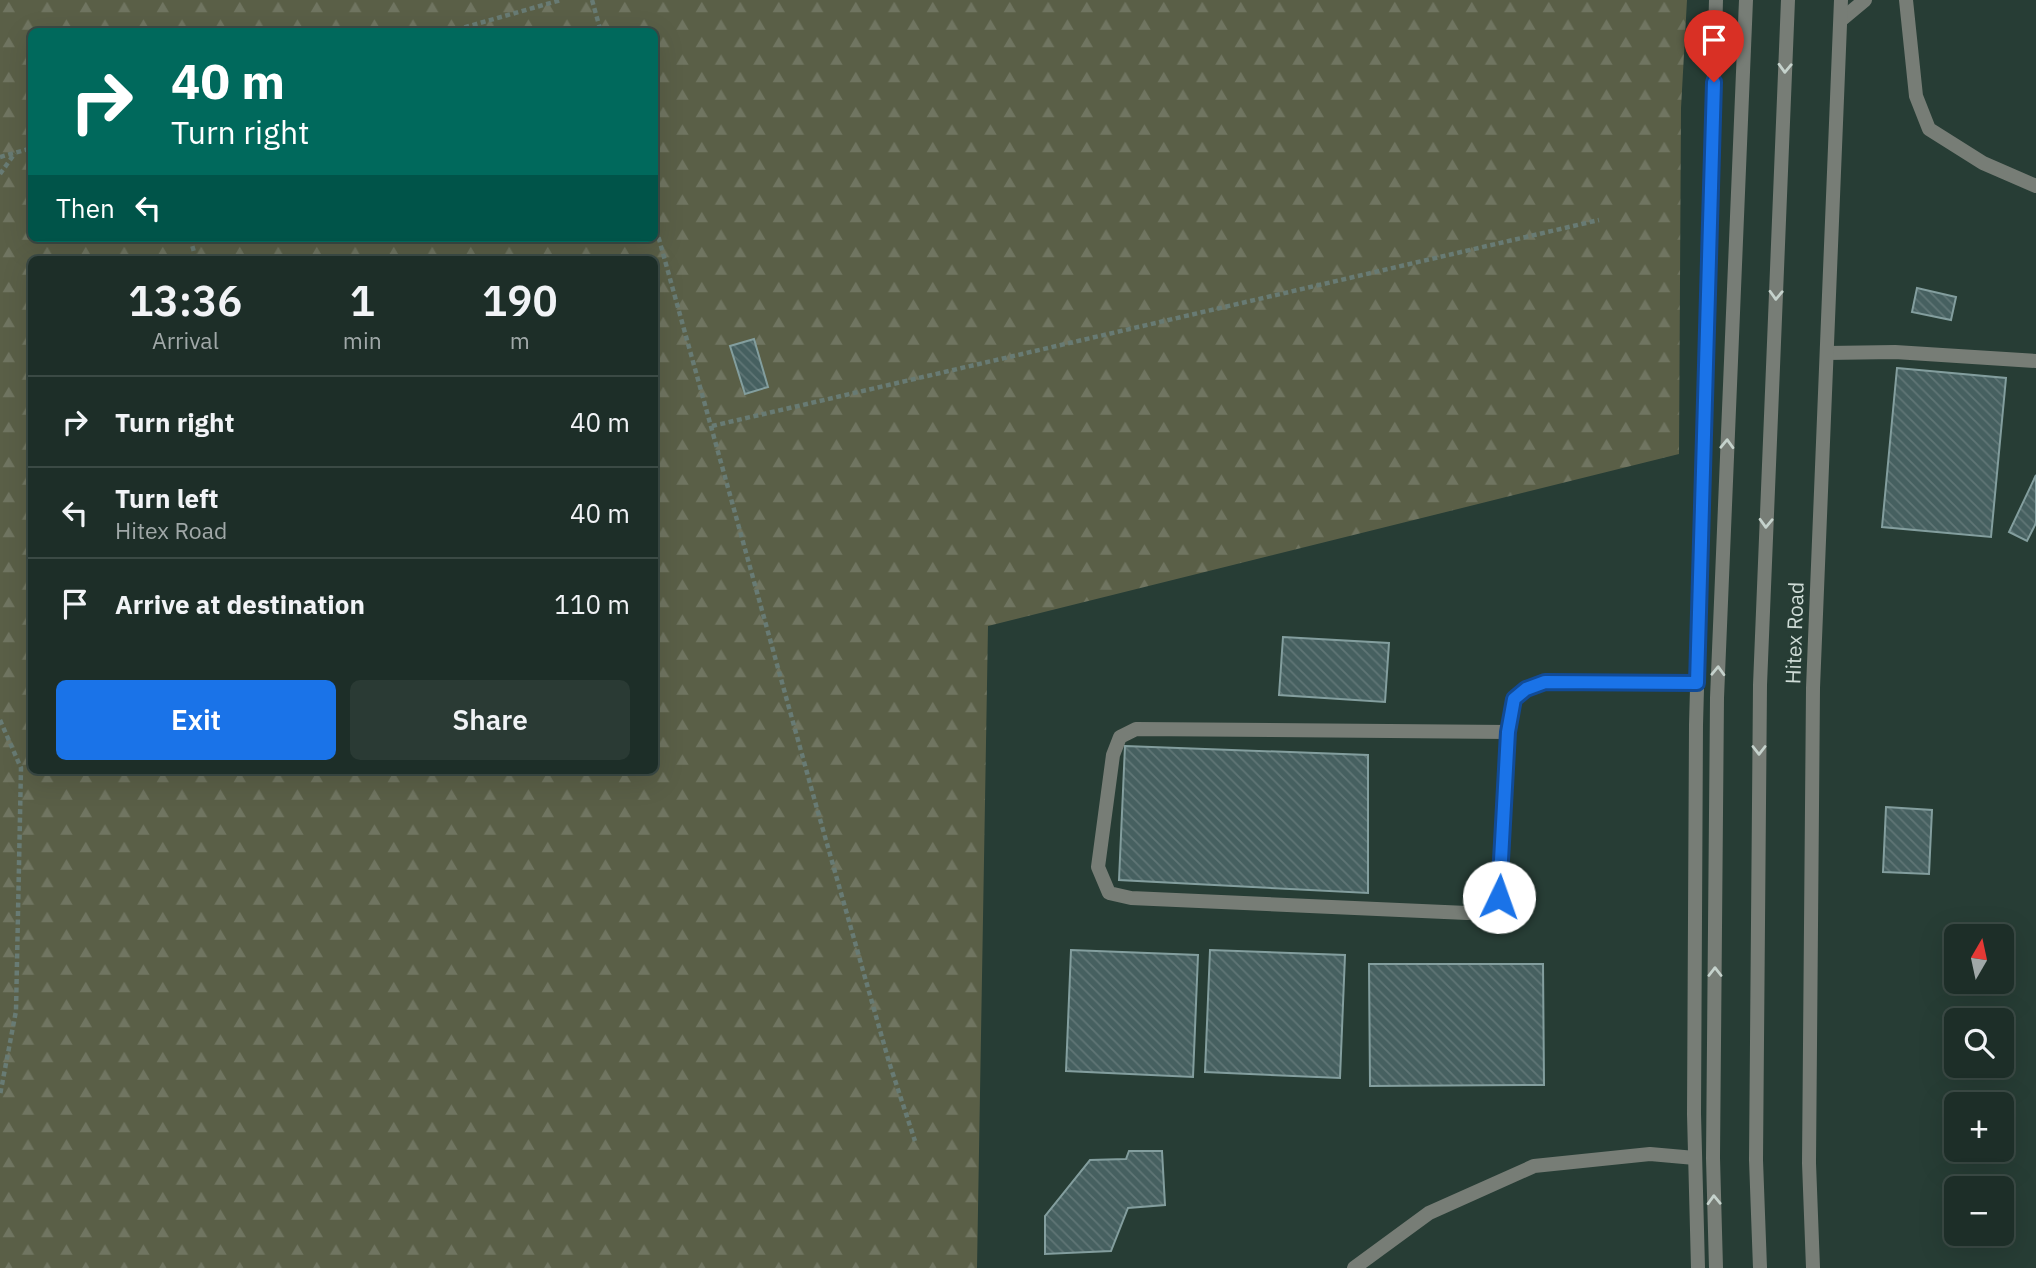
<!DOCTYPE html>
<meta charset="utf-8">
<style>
body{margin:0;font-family:"IBM Plex Sans",sans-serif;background:#2a3a34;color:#f1f3f6;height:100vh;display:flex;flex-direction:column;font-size:26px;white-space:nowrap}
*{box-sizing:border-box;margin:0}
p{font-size:23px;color:#a0a8a8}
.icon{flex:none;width:38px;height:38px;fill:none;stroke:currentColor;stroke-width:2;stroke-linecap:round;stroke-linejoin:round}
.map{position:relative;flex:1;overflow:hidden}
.drawer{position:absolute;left:28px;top:256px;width:630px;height:518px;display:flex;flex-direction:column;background:#1d2e28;border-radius:10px;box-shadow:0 7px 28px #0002,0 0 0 2px #3b4a45}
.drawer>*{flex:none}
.banner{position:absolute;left:28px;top:28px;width:630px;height:214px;border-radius:10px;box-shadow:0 7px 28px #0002,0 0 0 2px #3b4a45;background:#00695c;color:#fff;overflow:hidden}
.needle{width:46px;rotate:9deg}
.buttons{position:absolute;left:1944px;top:924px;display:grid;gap:14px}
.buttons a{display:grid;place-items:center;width:70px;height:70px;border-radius:10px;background:#1d2e28;box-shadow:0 7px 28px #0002,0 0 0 2px #3b4a45;font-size:35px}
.pin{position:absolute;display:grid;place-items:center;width:60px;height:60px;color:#fff;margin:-72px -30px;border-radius:50% 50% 50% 0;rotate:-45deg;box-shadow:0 0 7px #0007}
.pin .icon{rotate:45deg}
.me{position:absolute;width:77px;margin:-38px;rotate:3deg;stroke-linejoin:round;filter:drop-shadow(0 0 5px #0008)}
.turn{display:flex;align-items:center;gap:24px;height:147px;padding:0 28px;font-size:32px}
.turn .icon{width:91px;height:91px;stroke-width:2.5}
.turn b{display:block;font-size:49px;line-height:60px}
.then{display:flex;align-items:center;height:66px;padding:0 28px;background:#0003;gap:14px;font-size:26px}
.eta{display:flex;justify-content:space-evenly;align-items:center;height:119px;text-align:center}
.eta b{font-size:42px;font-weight:600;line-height:49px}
.action{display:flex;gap:14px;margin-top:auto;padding:14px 28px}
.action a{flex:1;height:80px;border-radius:10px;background:#1a73e8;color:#fff;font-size:28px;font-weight:600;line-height:80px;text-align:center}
.action a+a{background:#2a3a34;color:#f1f3f6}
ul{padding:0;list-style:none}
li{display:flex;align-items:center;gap:21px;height:91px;padding:0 28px;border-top:2px solid #3b4a45}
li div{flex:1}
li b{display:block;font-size:26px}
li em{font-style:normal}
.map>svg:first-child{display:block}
</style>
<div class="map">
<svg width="2036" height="1268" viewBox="0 0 2036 1268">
<defs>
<pattern id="forest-firs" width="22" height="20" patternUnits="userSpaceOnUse" patternTransform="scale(1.75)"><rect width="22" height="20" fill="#5a5f47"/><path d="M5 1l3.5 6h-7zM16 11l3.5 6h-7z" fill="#707561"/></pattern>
<pattern id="building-back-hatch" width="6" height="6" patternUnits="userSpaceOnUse" patternTransform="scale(1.75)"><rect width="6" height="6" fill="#466060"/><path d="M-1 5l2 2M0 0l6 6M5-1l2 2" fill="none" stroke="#607676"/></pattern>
</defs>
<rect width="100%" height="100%" fill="#273d35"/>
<path fill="url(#forest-firs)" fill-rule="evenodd" d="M0,0H1687L1681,108L1679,454L988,626L977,1268H0ZM32,32H654V238H32ZM32,259H654V770H32Z"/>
<path fill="url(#building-back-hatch)" stroke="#839e9e" stroke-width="2" d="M1917,288L1956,297L1951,320L1912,312Z
M754,339L768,387L745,394L730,346Z
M1897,368L2006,378L1991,537L1882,527Z
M2036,475V523L2027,541L2009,532Z
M1283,637L1389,643L1385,702L1279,695Z
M1125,746L1368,755V893L1119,880Z
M1886,807L1932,810L1929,874L1883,872Z
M1071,950L1198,955L1193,1077L1066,1071Z
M1210,950L1345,955L1340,1078L1205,1072Z
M1369,964H1543L1544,1085L1370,1086Z
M1129,1151H1162L1165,1205L1128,1208L1111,1251L1045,1254V1216L1090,1160L1126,1159Z"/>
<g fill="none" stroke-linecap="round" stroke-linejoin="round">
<path stroke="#687b74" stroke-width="4.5" stroke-dasharray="5 3.5" stroke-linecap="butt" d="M592,0L601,32
M448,32L561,0
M0,157L32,148
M0,174L15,153
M654,221L816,805L889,1062L915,1141
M190,238L196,259
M712,426L1599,220
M0,720L21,768L16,1011L0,1095"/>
<path stroke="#777d76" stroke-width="14" d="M1508,732L1136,729L1120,737L1113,755L1098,867L1109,893L1131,898L1467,913L1484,912L1499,897L1508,732L1514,699L1526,689L1545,682L1697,683
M1354,1268L1429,1213L1534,1166L1650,1154L1695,1158"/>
<path stroke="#777d76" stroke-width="14" d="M1906,0L1916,96L1929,129L1983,163L2036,186
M1841,20L1865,0
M1827,353L1895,352L2036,361"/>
<path stroke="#777d76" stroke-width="14" d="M1698,1268L1694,1114L1696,725L1716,0
M1716,1268L1713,1158L1717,698L1746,0
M1760,1268L1756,1160L1760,685L1788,0
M1813,1268L1809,1163L1813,688L1841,0"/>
</g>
<defs><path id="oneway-chevron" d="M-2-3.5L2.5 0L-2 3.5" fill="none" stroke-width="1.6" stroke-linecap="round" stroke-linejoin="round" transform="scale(1.75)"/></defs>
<g stroke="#c5d2cc">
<use href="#oneway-chevron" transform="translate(1785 68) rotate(92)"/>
<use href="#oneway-chevron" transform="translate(1776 295) rotate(92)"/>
<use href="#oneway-chevron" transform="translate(1727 444) rotate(-88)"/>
<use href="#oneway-chevron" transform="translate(1766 523) rotate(92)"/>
<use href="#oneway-chevron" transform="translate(1718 671) rotate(-88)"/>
<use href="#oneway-chevron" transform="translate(1759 750) rotate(90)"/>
<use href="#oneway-chevron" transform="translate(1715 972) rotate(-90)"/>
<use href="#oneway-chevron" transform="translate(1714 1200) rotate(-92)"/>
</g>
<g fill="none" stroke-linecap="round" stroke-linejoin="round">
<defs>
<path id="route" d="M1499,897L1508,732L1514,699L1526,689L1545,682L1697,683L1714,82"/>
</defs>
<use href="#route" stroke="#114b97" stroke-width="18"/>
<use href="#route" stroke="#1a73e8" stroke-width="12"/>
</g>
<g text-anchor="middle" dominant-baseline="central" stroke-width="5" stroke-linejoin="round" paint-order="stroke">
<g font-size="21" fill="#cedbd6" stroke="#273d35">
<text transform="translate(1794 633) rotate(-88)">Hitex Road</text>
</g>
</g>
</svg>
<div class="buttons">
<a><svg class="needle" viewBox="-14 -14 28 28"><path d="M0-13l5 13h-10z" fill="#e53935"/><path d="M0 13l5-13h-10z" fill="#a0a8a8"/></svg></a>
<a><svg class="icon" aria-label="search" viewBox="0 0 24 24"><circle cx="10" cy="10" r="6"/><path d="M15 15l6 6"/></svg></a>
<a>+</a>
<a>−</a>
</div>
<div class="pin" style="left:1714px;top:82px;background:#d93025"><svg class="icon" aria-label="arrive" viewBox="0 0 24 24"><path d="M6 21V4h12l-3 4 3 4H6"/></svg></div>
<svg class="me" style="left:1499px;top:897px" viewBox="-20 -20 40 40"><circle r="19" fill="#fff"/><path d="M0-13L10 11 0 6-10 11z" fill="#1a73e8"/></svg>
<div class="banner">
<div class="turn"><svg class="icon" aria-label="right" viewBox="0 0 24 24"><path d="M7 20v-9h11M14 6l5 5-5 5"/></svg><div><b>40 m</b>Turn right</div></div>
<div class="then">Then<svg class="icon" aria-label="left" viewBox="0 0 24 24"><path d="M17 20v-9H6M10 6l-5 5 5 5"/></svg></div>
</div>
<section class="drawer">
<div class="eta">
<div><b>13:36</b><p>Arrival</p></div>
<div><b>1</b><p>min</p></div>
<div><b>190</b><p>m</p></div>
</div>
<ul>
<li><svg class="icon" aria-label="right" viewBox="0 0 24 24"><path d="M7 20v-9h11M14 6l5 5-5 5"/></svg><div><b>Turn right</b></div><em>40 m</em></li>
<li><svg class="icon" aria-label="left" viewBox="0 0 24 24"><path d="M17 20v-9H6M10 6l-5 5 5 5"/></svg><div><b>Turn left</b><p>Hitex Road</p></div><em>40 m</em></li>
<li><svg class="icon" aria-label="arrive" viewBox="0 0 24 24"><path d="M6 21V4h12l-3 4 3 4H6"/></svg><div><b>Arrive at destination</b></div><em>110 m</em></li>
</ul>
<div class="action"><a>Exit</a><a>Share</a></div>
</section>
</div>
